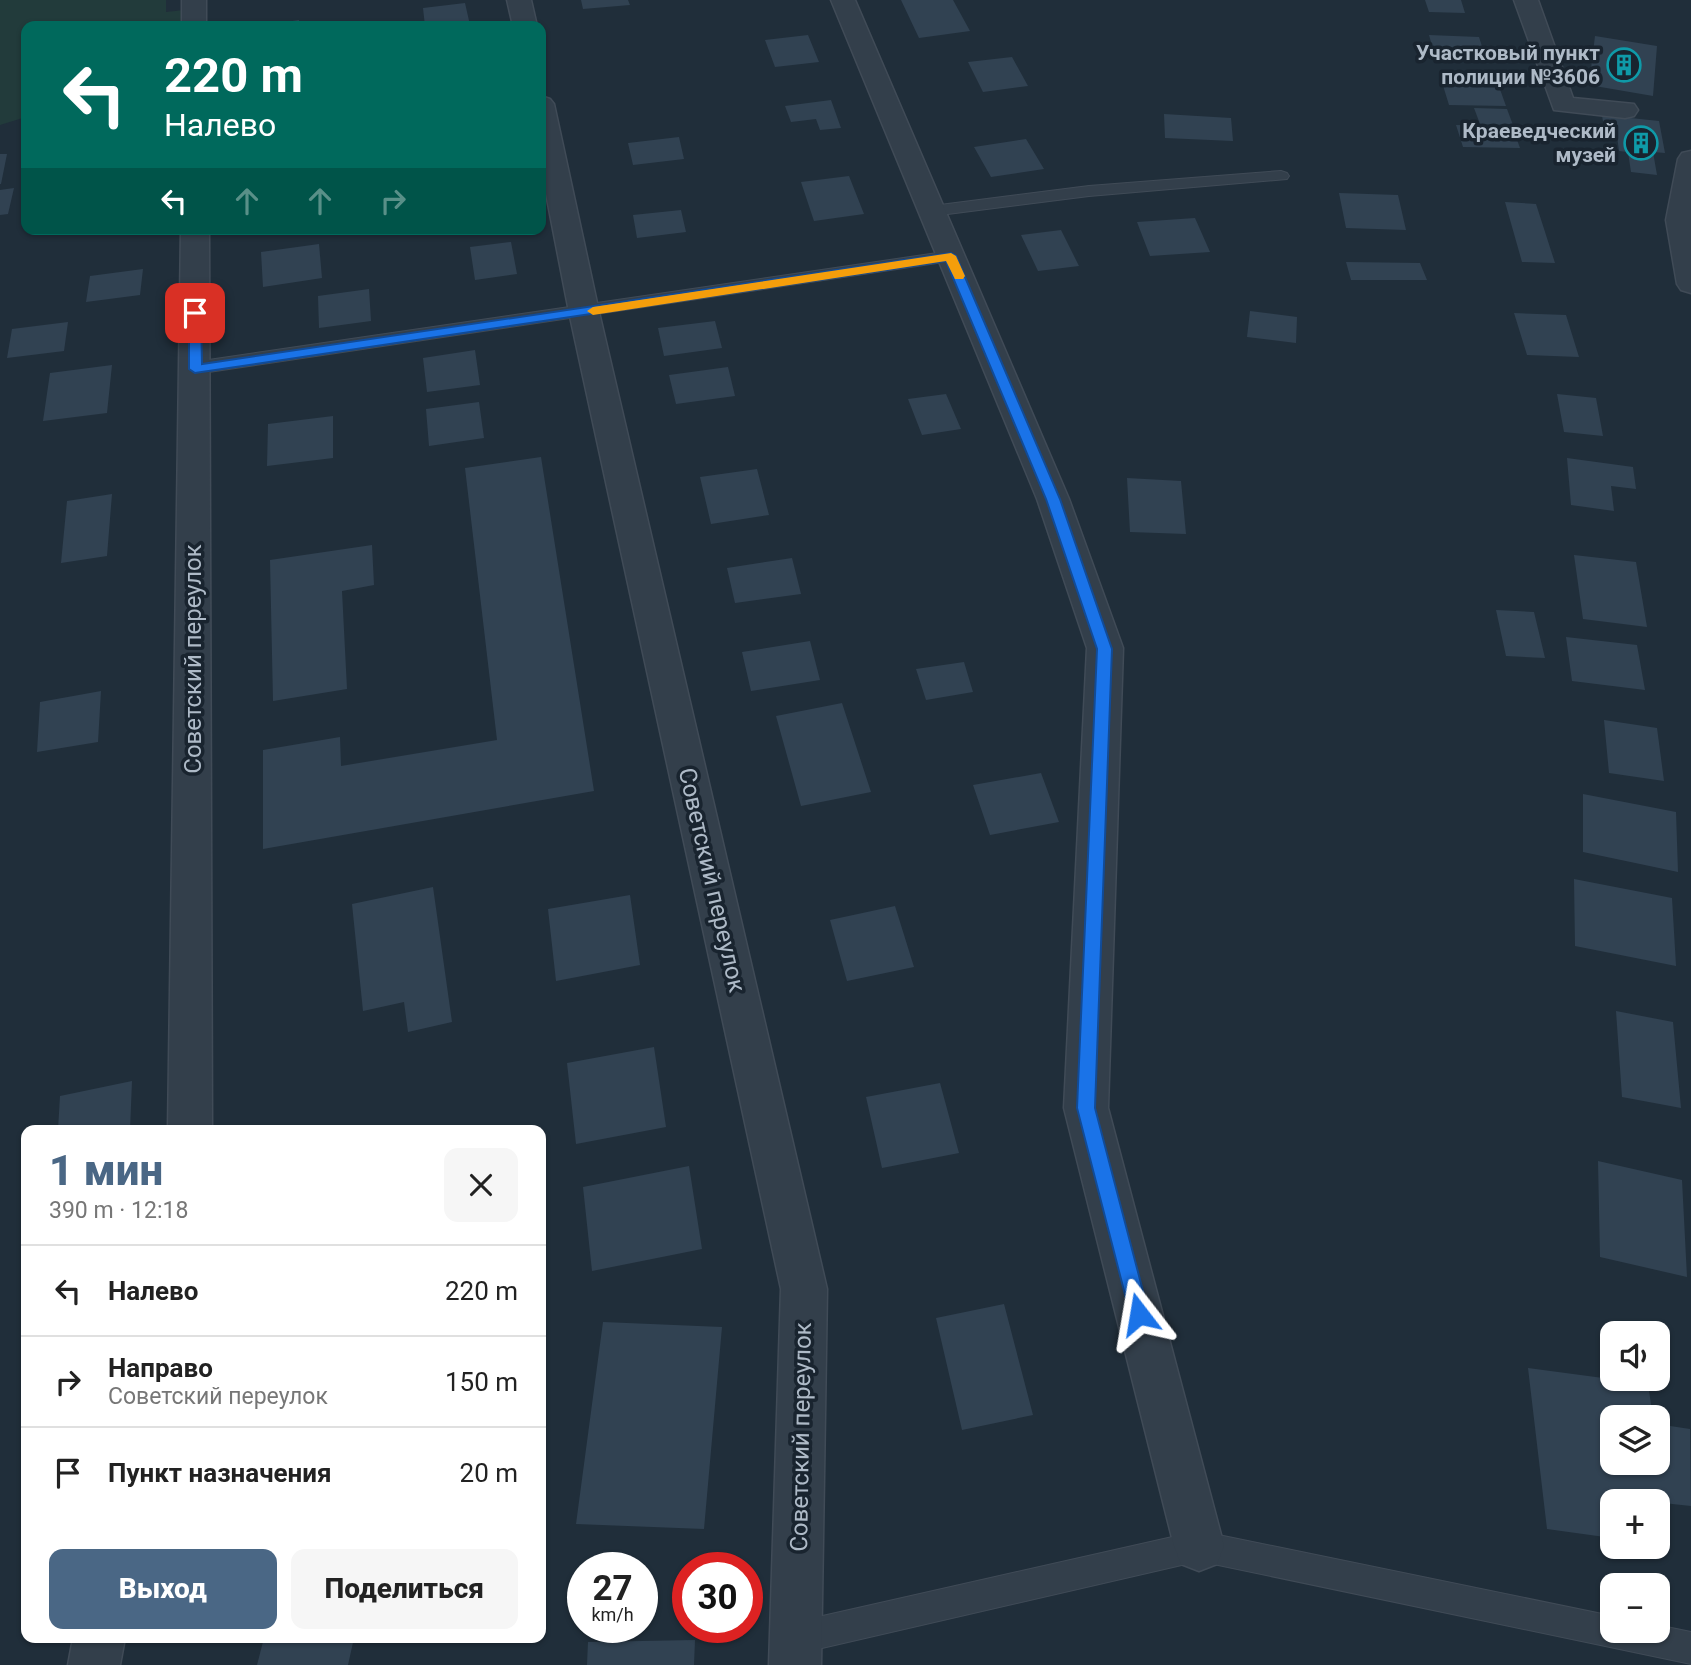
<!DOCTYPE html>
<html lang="ru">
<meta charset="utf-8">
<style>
body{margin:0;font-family:Roboto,sans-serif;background:#f6f6f6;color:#222;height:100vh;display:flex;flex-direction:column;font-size:26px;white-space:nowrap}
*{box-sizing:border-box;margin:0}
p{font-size:23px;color:#767676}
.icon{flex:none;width:38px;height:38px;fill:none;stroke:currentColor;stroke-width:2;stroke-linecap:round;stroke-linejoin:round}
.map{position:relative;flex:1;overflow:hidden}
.side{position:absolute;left:21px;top:1125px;width:525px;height:518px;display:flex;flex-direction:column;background:#fff;border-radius:14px;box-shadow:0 2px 5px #0004}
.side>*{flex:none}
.guide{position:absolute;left:21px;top:21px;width:525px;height:214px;border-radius:14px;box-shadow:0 2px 5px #0004;background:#00695c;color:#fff;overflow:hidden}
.fabs{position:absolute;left:1600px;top:1321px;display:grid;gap:14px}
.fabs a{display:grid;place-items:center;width:70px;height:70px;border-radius:14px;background:#fff;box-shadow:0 2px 5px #0004;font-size:35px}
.speed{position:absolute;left:567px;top:1552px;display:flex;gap:14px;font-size:35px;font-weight:700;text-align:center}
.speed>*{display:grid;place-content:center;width:91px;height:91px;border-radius:50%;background:#fff;box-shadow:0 2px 5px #0004;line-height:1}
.speed small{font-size:18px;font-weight:400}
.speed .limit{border:10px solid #d22;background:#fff;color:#111}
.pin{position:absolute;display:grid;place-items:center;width:60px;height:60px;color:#fff;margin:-30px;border-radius:14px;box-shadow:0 4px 10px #0006}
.me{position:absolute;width:77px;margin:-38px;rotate:346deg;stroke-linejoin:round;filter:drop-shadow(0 0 5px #0008)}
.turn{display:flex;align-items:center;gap:24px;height:147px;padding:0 28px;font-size:32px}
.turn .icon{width:91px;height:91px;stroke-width:2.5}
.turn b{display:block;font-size:49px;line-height:60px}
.lanes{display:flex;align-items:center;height:66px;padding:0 28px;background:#0003;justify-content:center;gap:35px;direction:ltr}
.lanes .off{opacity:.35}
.round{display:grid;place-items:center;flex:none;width:74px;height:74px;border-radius:14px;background:#f6f6f6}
.summary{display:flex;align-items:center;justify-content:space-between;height:119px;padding:0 28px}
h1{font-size:42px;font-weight:800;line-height:52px;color:#4a6785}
.action{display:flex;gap:14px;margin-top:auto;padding:14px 28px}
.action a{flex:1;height:80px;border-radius:14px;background:#4a6785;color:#fff;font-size:28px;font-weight:800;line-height:80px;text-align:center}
.action a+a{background:#f6f6f6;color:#222}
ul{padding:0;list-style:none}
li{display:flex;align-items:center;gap:21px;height:91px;padding:0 28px;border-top:2px solid #e0e0e0}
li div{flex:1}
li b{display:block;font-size:26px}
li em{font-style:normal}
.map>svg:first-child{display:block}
</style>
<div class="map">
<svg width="1691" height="1665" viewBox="0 0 1691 1665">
<rect width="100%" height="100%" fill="#202e3a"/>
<path fill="#223b3b" d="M0,0H166V12L184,10V26H26V117L0,125Z"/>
<path fill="#314252" d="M581,0H628L630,5L583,9Z
M901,0H953L970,31L919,38Z
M1425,0H1461L1465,13L1429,12Z
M465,3L470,25L425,26L423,8Z
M299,20V26H265V25Z
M808,35L819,62L775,67L765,40Z
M1429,35L1479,37L1487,62L1436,60Z
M1595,36L1657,46L1653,96L1589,85Z
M1012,57L1028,86L983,92L968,62Z
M1441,79L1497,81L1506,106L1449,105Z
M831,100L841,128L820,130L816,119L791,122L785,106Z
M1474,108L1507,109L1513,125L1480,124Z
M1164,114L1231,118L1233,141L1165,138Z
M1602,115L1659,121L1665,153L1653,152L1657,175L1631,172L1628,152L1619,151L1617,136L1605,135Z
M1456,125L1512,126L1520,148L1463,147Z
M679,137L684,159L633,165L628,143Z
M1026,139L1044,169L991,177L974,147Z
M0,154H7L1,184H0Z
M849,176L864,214L814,221L801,182Z
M14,188L8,214L0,215V190Z
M1339,193L1398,195L1406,230L1346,228Z
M1505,202L1536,204L1555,263L1522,262Z
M681,210L686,232L637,238L633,215Z
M1195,218L1210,252L1150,256L1137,222Z
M1061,230L1079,266L1038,271L1021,235Z
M511,242L517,274L475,280L470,247Z
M319,244L322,278L263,287L261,252Z
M1346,262L1420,263L1427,280H1351Z
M143,269L140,295L86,302L90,276Z
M369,289L371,321L319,328L318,296Z
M1250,311L1297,317L1296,343L1247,337Z
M1514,313L1566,315L1579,357L1527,355Z
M715,321L722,348L664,356L658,328Z
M68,322L64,351L7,358L12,329Z
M475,350L480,385L427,392L423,358Z
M112,365L107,413L43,421L50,373Z
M728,367L735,396L676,404L669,375Z
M946,394L961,429L922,435L908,399Z
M1557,394L1596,398L1603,436L1564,432Z
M479,402L484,438L429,446L426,409Z
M333,416V458L267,466L268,424Z
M541,457L594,791L263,849V750L340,737L341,766L497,740L465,468Z
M1567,458L1633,467L1636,489L1611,486L1614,511L1571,505Z
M757,469L769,515L711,524L700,477Z
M1127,478L1181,481L1186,534L1130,532Z
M112,494L107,556L61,563L67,501Z
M372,545L374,585L342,591L347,689L273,701L270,560Z
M1574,555L1636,562L1647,627L1583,619Z
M792,558L801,594L735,603L727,568Z
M1496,610L1534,612L1545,658L1506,656Z
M1566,637L1637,645L1645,690L1572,681Z
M810,641L820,680L751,691L742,652Z
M964,662L973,692L926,700L916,669Z
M101,691L98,742L37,752L40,702Z
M842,703L871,792L801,806L776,716Z
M1604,720L1657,728L1664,781L1609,773Z
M1041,773L1059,822L990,835L973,785Z
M1583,794L1676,812L1678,872L1583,852Z
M1574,879L1672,898L1676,966L1575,946Z
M433,887L452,1022L408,1032L404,1002L363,1011L352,904Z
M630,895L640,965L556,981L548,909Z
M895,906L914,967L847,981L830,920Z
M1616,1011L1673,1022L1681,1108L1622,1097Z
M654,1047L666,1127L576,1144L567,1063Z
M132,1081L130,1130H58L60,1096Z
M940,1083L959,1153L882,1168L866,1097Z
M1598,1161L1682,1180L1687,1277L1600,1257Z
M689,1166L702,1249L592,1271L583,1187Z
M1004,1304L1033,1415L962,1430L936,1318Z
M603,1322L722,1327L704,1529L576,1524Z
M1528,1368L1648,1384L1653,1418H1612V1463H1657V1424L1690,1429L1691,1506L1663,1503L1669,1547L1657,1545V1502H1612V1538L1547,1529Z
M264,1638H354L348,1665H257Z
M695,1640L694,1665H587L588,1642Z"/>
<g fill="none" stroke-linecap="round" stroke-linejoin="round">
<defs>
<path id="lane" d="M1281,171L1287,173L1289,176L1287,179L1089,196L932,216L924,211L932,206L1089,186Z
M951,251L957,252L959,256L957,260L195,374L186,368L195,362Z
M1199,1531L1612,1616V1631H1657V1625L1691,1632V1664L1199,1561L796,1654L785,1649L780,1638L785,1627L796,1622Z"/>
<path id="street" d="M182,0H206V26H182Z
M507,0H531L537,26H513Z
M831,0H855L1069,499L1123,648L1108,1108L1224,1546L1217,1564L1199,1571L1181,1564L1174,1546L1064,1108L1087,648L1037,499Z
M1514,0H1538L1573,98L1634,104L1638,110L1634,116L1625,118L1554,110Z
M541,96L550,99L554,104L599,312L827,1289L821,1665H769L781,1289L569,312L541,168Z
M1691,151V293L1681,290L1677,284L1666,220L1678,159L1682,153Z
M181,229H209L212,1130H168Z
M73,1638H125L120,1665H68Z"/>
</defs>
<use href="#lane" stroke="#404b57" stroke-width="2"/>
<use href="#street" stroke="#404b57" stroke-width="3"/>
<use href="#lane" fill="#333f4b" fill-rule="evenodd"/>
<use href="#street" fill="#333f4b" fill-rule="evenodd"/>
</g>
<path fill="#1a73e8" stroke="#114b97" stroke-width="2" d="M951,253L956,256L1060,499L1112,649L1095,1108L1149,1314L1146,1321L1139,1324L1133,1321L1130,1314L1077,1108L1097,649L1046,499L946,261L195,373L189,369V313L195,309L201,313L202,364Z"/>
<path fill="#f59e0b" d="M951,253L956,256L965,276L963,279H955L946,261L593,315L587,311L593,307Z"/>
<defs>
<symbol id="building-ring" viewBox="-11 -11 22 22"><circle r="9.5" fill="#19242f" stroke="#0f9aa8" stroke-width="1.5"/><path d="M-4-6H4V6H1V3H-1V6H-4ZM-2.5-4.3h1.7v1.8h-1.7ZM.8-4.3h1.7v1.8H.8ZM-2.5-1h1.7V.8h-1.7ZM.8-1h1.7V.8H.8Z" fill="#0f9aa8"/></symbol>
</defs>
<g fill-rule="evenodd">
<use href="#building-ring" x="1605" y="46" width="38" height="38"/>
<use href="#building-ring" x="1622" y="124" width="38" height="38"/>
</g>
<g text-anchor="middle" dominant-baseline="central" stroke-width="7" stroke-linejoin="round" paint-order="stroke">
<g font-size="21" font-weight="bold" fill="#aebac7" stroke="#19242f" text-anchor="end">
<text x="1600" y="53">Участковый пункт<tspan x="1600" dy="24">полиции №3606</tspan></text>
<text x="1616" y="131">Краеведческий<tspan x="1616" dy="24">музей</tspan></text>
</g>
<g font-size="24" fill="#aebac7" stroke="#19242f">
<text transform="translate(193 659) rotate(-90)">Советский переулок</text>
<text transform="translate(712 880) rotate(77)">Советский переулок</text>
<text transform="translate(801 1437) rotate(-89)">Советский переулок</text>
</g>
</g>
</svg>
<div class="fabs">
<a><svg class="icon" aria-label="sound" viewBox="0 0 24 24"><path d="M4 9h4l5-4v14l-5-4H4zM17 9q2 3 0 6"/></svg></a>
<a><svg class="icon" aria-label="layers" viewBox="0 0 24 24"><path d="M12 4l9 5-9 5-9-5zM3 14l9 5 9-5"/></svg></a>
<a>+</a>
<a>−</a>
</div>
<div class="speed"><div>27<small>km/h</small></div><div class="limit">30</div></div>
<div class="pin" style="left:195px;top:313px;background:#d93025"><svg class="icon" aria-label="arrive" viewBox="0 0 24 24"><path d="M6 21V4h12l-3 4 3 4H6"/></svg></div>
<svg class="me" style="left:1139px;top:1314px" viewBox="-20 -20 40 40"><path d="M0-17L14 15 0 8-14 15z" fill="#1a73e8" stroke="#fff" stroke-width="4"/></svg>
<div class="guide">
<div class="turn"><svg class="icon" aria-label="left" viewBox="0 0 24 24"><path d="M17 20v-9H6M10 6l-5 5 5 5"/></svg><div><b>220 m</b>Налево</div></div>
<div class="lanes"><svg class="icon" aria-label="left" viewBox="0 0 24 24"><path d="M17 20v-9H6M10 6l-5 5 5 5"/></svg><svg class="icon off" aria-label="ahead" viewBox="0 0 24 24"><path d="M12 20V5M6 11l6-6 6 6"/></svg><svg class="icon off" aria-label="ahead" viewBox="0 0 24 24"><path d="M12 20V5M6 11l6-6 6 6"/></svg><svg class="icon off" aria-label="right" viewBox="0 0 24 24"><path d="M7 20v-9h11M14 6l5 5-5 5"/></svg></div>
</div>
<section class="side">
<div class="summary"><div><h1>1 мин</h1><p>390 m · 12:18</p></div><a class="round"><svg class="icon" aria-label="close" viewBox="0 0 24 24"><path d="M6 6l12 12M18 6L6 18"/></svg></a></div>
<ul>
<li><svg class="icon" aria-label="left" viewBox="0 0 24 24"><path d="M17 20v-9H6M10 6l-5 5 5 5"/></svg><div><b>Налево</b></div><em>220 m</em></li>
<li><svg class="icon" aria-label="right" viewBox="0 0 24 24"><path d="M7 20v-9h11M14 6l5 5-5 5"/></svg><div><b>Направо</b><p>Советский переулок</p></div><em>150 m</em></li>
<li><svg class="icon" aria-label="arrive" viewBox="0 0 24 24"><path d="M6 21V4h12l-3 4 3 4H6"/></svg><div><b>Пункт назначения</b></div><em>20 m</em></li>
</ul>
<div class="action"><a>Выход</a><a>Поделиться</a></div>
</section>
</div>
